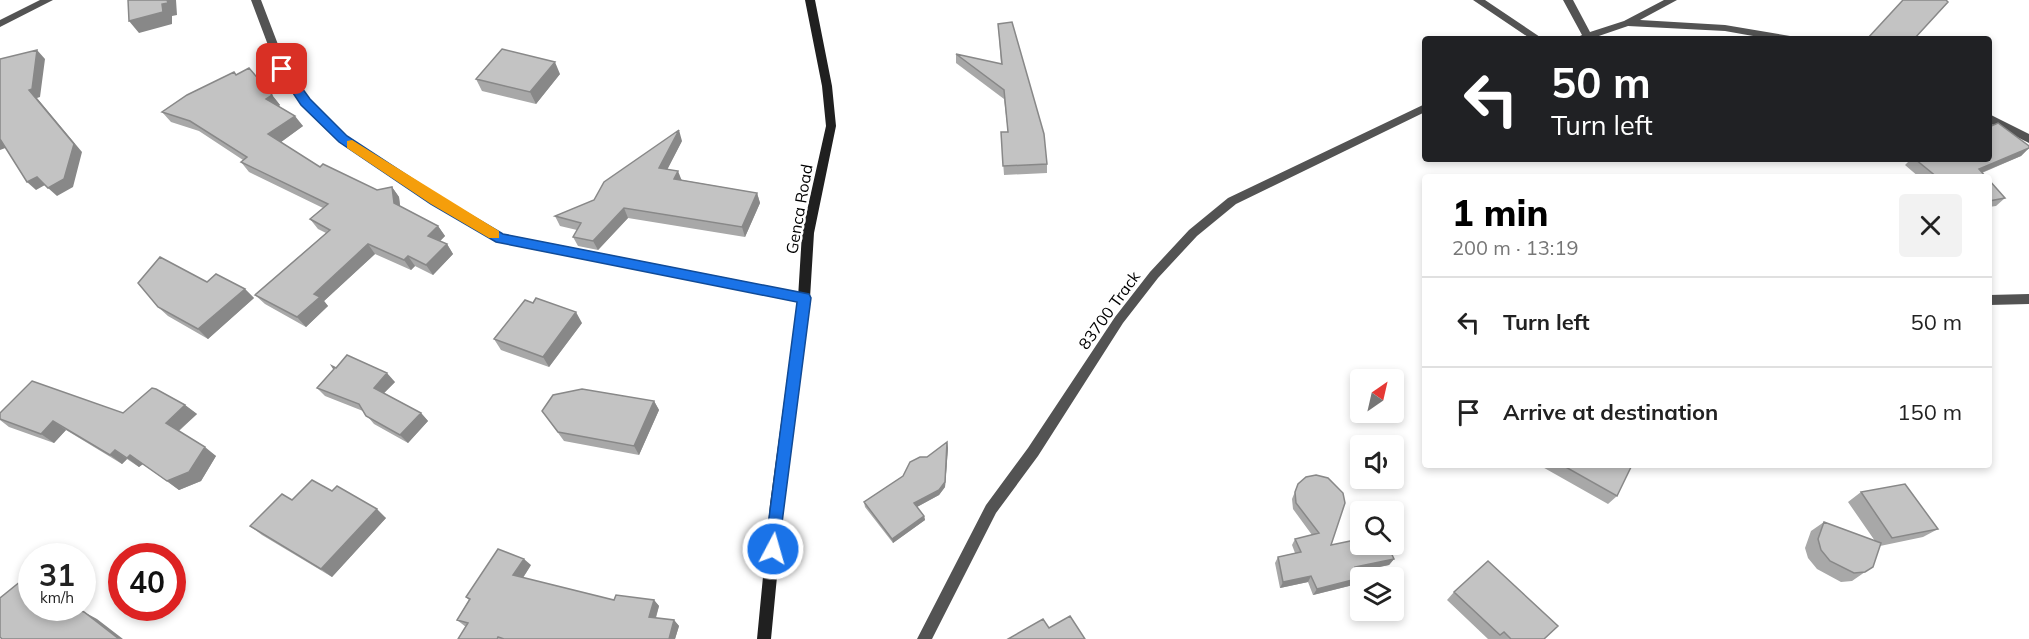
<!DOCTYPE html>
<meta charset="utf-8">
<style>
body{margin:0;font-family:Mulish,sans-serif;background:#f2f2f2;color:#222;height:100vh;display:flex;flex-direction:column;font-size:22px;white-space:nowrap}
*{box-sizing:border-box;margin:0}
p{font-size:20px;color:#767676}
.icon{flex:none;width:33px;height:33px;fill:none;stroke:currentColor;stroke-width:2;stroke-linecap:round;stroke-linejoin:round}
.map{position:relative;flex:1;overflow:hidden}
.panel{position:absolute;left:1422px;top:174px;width:570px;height:294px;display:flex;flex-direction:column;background:#fff;border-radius:6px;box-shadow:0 3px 9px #0003}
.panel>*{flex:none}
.guide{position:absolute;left:1422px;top:36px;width:570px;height:126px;border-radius:6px;box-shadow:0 3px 9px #0003;background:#202124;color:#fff;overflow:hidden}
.needle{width:39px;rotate:34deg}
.tools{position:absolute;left:1350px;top:369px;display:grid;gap:12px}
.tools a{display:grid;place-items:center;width:54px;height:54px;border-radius:6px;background:#fff;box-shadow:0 3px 9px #0003;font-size:30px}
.speed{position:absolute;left:18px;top:543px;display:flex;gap:12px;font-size:30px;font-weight:700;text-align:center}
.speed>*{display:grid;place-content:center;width:78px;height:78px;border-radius:50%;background:#fff;box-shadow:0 3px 9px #0003;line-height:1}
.speed small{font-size:15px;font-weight:400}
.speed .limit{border:9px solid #d22;background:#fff;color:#111}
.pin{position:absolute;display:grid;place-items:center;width:51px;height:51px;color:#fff;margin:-26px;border-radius:12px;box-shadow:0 3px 9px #0006}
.me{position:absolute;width:66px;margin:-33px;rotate:6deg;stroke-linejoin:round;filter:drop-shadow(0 0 4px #0008)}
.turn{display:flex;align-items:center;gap:21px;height:126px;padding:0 30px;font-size:27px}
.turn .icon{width:78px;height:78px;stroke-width:2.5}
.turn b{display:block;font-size:42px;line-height:51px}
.round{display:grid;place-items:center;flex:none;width:63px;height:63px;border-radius:6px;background:#f2f2f2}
.overview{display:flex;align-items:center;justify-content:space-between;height:102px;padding:0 30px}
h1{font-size:36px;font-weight:800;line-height:45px;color:#000}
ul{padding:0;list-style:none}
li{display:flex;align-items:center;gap:18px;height:90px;padding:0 30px;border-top:2px solid #e0e0e0}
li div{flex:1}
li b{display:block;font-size:22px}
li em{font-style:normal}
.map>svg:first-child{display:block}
</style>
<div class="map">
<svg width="2029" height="639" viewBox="0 0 2029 639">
<rect width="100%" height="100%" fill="#fff"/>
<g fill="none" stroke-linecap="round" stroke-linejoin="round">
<path fill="#535353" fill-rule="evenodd" d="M40,0H53L0,27V20Z
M251,0H261L287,68L309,99L347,136L439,197L503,234L804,293L808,295L810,298L808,301L804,303L496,241L431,203L339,142L301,105L277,69Z
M1473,0H1485L1543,39H1531Z
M1563,0H1573L1590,32L1624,21L1664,0H1677L1640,20L1725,25L1790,36L1795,39H1770L1725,31L1628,26L1590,39H1574L1582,35Z
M1425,104V112L1236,204L1197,236L1158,278L1123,323L1038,456L996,513L932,639H917L986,505L1028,448L1115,317L1150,272L1189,230L1228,198Z
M1989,114L2029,134V143L1989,123Z
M2029,294V304L1989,305V295Z"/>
<path fill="#202020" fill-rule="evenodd" d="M805,0H815L832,86L836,126L814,233L810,298L784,504L771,639H757L770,504L798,298L802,233L826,126L822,86Z"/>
</g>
<path fill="#a8a8a8" d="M998,24L1047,164V173L1004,175L1001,132H1008L1004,99L956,63V54L1001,64Z
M560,74L536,104L482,91L476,79Z
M236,75L272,95L280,105L279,106L303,126L281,142L320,167L377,190L392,187L399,197L400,206L438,226L445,236L440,241L447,244L453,254L433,275L415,266L411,270L375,254L324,301L328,306L306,327L265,304L255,295L326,233L318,229L310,219L323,208L249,172L241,162L243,160L199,131L171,122L162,112Z
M682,141L667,169L682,180L757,193L760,203L745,237L628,218L598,250L578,246L573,237L577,230L560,226L555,216L594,200Z
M2029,148L2021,156L1982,173L1986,177H1919L1905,165L1911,159H1989Z
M1989,180L2005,198L1996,206L1989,207Z
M207,282L245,289L254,298L208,339L168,316L158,307Z
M582,323L549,367L501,350L494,339Z
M336,368L395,382L384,393L421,413L428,421L408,443L374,424L363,411L325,396L317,388Z
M654,401L659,410L639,455L564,441L542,411Z
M185,405L197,414L179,431L216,456L201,481L179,490L143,464L139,467L127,459L122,464L66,430L54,443L9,427L0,420V413H123Z
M947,442L948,448L945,487L939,495L917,507L924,516L925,520L893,543L865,507L864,502L903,476Z
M1539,465H1632L1617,496L1608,504Z
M1298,484L1331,545L1394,559L1389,565L1357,571L1360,579L1357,584L1313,595L1308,582L1280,588L1275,563L1278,557L1295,553L1292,545L1295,539L1312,535L1293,509L1292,499Z
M332,491L386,518L332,577L262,535L250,526L292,500Z
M1861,492L1938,529L1923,537L1880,546L1865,572L1852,581L1841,582L1817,569L1808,558L1805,548L1811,531L1824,522L1875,541L1848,502Z
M531,565L523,578L614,600H654L659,606L656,618L674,620L679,626L675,639H458L466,627L457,620L469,600L466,597Z
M1454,592L1544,639H1488L1447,600Z"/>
<path fill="#888" d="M167,0H176L177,15L172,16V24L139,33L129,21L162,4Z
M37,50L45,59L40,97L37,98L82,152L73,187L57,196L48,188L29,90Z
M555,62L560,74L536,104L530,92Z
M272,95L280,105L274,109L266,99Z
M295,116L303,126L277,145L268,134Z
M679,130L682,141L663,178L659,168Z
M0,139L8,147L0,150Z
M2029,148L2021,156L1971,177L1979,169Z
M678,171L682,181L674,179Z
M37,177L45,185L36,190L27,182Z
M392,187L399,197L401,213L394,203Z
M757,193L760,203L745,237L742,227Z
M624,208L628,218L598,250L593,241Z
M438,226L445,236L435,246L428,236Z
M368,244L375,254L324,301L328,306L306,327L297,317L314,294Z
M447,244L453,254L433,275L426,265Z
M408,256L415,266L411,270L404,260Z
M245,289L254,298L208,339L198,329Z
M576,312L582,323L549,367L543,357Z
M387,373L395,382L381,396L374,388Z
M654,401L659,410L639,455L634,446Z
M185,405L197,414L177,432L166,423Z
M421,413L428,421L408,443L400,435Z
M53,421L66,430L54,443L41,434Z
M947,442L948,448L945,487L939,495L915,508L914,503Z
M205,447L216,456L201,481L179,490L167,481Z
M115,450L127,459L122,464L110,455Z
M130,455L143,464L139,467L127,458Z
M377,509L386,518L332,577L321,569Z
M924,516L925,520L893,543L892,539Z
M524,559L531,565L520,582L513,575Z
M1394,559L1389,565L1351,573L1355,567Z
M1311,576L1308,582L1280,588L1283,582Z
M1360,578L1357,584L1313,595L1317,589Z
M21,581L32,586V593Z
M654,600L659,606L654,623L649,617Z
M44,608H52L67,625L53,618Z
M84,612L97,619L123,639H119Z
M674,620L679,626L675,639H669Z"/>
<path fill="#c3c3c3" stroke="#888" stroke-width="1.5" d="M128,0H167L168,3L162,4L163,12L129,21Z
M1903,0H1946L1948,2L1914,39H1867Z
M1012,22L1044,134L1047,164L1003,166L1001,132H1008L1004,90L956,54L1002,64L998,24Z
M502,49L555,62L530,92L476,79Z
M37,50L32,89L29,90L74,144L64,179L48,188L37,177L27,182L0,139V59Z
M249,68L272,95L266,99L295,116L268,134L320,167L323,164L377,190L392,187L394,203L438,226L428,236L447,244L426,265L408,256L404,260L368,244L314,294L320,297L297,317L255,295L330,230L310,219L328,204L241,162L247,157L190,121L162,112L187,95L234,72L236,75Z
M1998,123L2029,146V148L1979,169L1986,177H1937L1915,159H1989V127Z
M679,130L659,168L678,171L674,179L757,193L742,227L624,208L593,241L573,237L581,223L555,216L594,200L604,182Z
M1989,180L2005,198L1989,201Z
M160,257L207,282L216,274L245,289L198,329L158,307L138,283Z
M536,298L576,312L543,357L494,339L525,300L533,303Z
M347,355L387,373L374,388L421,413L400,435L366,416L359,404L317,388L334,369L332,366L336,368Z
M32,381L123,413L152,388L156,389L185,405L166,423L205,447L189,472L167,481L130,455L127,458L115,450L110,455L53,421L41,434L0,419V413Z
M582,389L654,401L634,446L558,432L542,411L553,395Z
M947,442L945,482L939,490L914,503L924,516L892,539L864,502L903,476L910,462L920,457H927Z
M1562,465H1632L1617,496Z
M1316,475L1328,478L1343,493L1345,503L1331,545L1360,539V544H1387L1394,559L1355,567L1360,578L1317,589L1311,576L1283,582L1278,557L1301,552L1295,539L1319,533L1296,503L1295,492L1298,484L1306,477Z
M312,480L332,491L337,486L377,509L321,569L250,526L282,494L292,500Z
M1905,484L1938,529L1892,538L1861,492Z
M1824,522L1881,543L1873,567L1865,572L1854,573L1830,561L1821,550L1818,539Z
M498,549L524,559L513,575L614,600L616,595L654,600L649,617L674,620L669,639H504L498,637L497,639H458L468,623L457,620L470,599L466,597Z
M1488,561L1558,626L1544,639H1511L1504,632L1500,635L1454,592Z
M21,581L32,593V608H44L53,618L63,608H72L84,612L119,639H2L0,637V598Z
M1070,616L1085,639H1008L1043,619L1049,628Z"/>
<path fill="#1a73e8" stroke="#114b97" stroke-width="1.5" d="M282,65L286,66L310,99L347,136L440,197L503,234L809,294L811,298L778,554L773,556L767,554L765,549L797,302L496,242L431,204L339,142L301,105L277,69Z"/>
<path fill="#f59e0b" d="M352,140L499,231V238H489L431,204L347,148V141Z"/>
<g text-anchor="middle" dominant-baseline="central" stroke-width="5" stroke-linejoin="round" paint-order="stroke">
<g font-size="16" fill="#000" stroke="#fff">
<text transform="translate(799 209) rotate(-80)">Genca Road</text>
<text transform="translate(1109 310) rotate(-54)">83700 Track</text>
</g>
</g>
</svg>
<div class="tools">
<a><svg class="needle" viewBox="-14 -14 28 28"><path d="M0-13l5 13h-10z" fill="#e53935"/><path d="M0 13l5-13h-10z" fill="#767676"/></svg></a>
<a><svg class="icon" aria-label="sound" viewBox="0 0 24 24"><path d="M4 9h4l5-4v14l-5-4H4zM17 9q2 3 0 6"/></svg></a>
<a><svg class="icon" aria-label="search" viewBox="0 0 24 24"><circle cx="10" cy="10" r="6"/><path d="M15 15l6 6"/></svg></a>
<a><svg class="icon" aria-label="layers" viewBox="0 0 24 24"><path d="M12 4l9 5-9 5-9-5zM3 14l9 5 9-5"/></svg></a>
</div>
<div class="speed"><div>31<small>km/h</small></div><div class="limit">40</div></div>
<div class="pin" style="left:282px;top:69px;background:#d93025"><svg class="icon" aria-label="arrive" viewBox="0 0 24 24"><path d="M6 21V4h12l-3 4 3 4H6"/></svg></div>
<svg class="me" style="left:773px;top:549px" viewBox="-20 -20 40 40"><circle r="17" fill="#1a73e8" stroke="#fff" stroke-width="3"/><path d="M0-11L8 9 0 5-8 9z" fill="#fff"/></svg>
<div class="guide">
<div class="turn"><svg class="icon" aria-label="left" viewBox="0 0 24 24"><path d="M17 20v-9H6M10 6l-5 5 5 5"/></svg><div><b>50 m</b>Turn left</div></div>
</div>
<section class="panel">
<div class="overview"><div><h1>1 min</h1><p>200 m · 13:19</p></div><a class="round"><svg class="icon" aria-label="close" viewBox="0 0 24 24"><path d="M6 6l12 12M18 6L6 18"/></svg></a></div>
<ul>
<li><svg class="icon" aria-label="left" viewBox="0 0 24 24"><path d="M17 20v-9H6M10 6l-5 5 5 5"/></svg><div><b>Turn left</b></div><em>50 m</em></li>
<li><svg class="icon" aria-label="arrive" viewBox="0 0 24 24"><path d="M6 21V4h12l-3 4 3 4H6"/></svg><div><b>Arrive at destination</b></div><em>150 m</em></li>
</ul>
</section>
</div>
